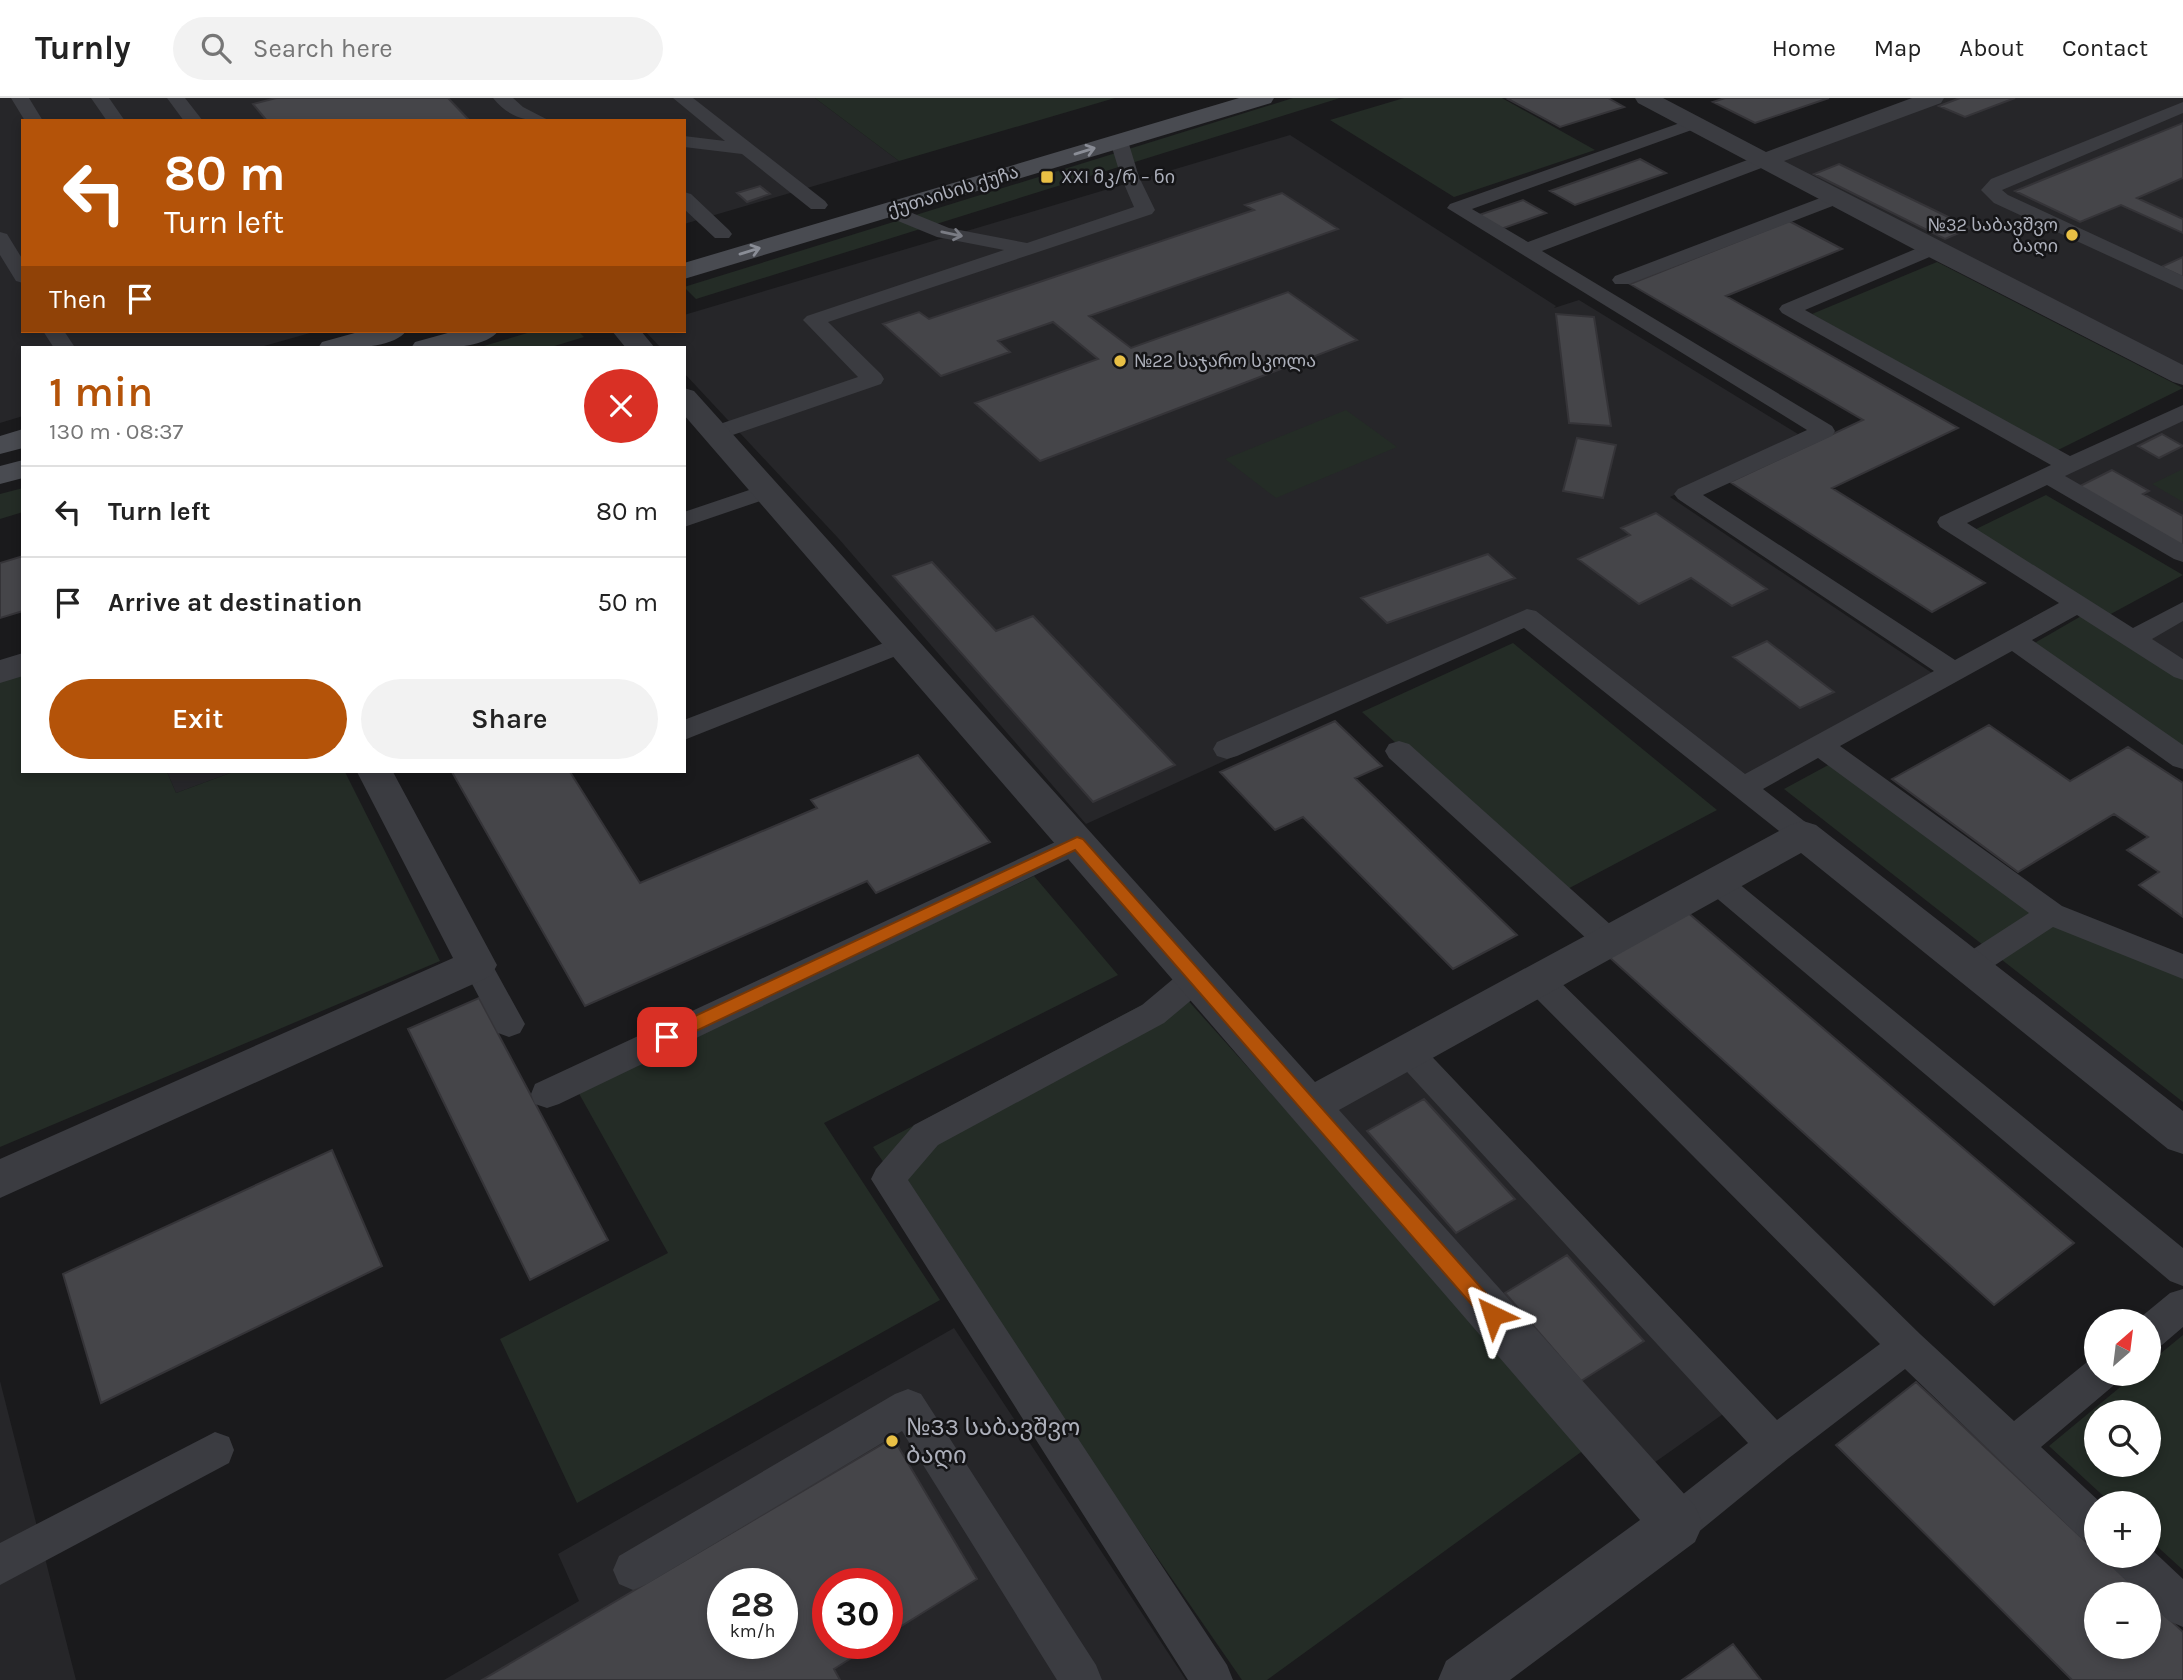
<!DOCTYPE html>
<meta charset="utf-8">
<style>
body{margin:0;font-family:Karla,"Noto Sans Georgian",sans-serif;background:#f2f2f2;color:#222;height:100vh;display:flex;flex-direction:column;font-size:26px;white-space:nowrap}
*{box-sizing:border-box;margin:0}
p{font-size:23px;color:#767676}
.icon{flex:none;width:38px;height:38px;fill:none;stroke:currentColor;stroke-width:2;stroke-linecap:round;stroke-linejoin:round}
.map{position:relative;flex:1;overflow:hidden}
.sheet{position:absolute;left:21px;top:248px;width:665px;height:427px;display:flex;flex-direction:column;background:#fff;border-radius:0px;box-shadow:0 4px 10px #0003}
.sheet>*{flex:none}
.top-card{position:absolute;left:21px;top:21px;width:665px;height:214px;border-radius:0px;box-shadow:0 4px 10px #0003;background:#b45309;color:#fff;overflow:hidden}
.needle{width:46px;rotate:28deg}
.controls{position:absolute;left:2084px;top:1211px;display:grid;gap:14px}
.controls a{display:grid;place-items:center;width:77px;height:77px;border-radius:50%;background:#fff;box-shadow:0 4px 10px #0003;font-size:35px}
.speed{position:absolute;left:707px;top:1470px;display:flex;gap:14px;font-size:35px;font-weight:700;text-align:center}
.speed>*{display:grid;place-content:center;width:91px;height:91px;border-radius:50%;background:#fff;box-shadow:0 4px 10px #0003;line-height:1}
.speed small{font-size:18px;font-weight:400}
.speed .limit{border:10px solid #d22;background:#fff;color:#111}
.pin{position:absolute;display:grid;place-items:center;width:60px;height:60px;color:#fff;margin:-30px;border-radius:14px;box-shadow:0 4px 10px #0006}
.me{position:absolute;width:77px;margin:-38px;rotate:319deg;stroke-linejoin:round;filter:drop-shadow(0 0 5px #0008)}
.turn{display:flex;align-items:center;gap:24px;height:147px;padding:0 28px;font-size:32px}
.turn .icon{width:91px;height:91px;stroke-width:2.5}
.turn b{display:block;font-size:49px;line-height:60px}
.then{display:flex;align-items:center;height:66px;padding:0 28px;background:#0003;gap:14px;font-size:26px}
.round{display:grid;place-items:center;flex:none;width:74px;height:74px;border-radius:37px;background:#f2f2f2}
.summary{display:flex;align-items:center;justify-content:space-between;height:119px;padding:0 28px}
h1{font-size:42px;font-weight:600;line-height:52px;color:#b45309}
.button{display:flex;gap:14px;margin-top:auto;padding:14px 28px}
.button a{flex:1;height:80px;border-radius:42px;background:#b45309;color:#fff;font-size:28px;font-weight:600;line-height:80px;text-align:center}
.button a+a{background:#f2f2f2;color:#222}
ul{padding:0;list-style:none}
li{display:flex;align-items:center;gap:21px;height:91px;padding:0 28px;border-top:2px solid #e0e0e0}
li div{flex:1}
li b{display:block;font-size:26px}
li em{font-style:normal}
header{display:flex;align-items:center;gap:42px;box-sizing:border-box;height:98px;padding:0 35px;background:#fff;border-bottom:2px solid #e0e0e0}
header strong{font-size:33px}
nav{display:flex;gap:38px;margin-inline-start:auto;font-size:24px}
.search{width:490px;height:63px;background:#f2f2f2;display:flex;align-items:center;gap:18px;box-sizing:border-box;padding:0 24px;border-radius:38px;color:#767676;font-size:26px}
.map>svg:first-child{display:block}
</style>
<header>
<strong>Turnly</strong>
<div class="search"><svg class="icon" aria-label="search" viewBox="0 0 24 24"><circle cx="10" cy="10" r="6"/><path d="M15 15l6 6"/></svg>Search here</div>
<nav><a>Home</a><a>Map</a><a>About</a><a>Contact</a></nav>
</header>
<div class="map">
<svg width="2183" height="1582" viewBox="0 0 2183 1582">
<rect width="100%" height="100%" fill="#1a1a1c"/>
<path fill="#262629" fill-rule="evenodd" d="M0,0H815L899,63L684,126V23H23V233H317L257,250H23V318L0,325Z
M1939,0H2183V269L1773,61Z
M1290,37L1556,208L1554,210L1579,202L1798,336L1670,399L1935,577L1734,687L1527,525L1086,726L839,441L684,275V250H661L645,233H684V217Z
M2183,318V452L2058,379Z
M2183,522V564L2146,541Z
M167,674H233L176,695Z
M1406,961L1733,1309L1644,1372L1323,1007Z
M954,1230L1186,1582H444L579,1503L558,1456ZM723,1486H782V1545H723ZM828,1486H887V1545H828Z
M0,1283L76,1582H0Z"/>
<path fill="#242c26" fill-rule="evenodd" d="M815,0H1115L899,63Z
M1293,0H1340L696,201L684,189Z
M1404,0H1502L1595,52L1454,99L1330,22Z
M1937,164L2183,290L2056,353L1812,216Z
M534,233H578L584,239L548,250H477Z
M1346,312L1397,349L1276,400L1225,361Z
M2183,371V404L2152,386Z
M23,390V414L0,421V396Z
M2046,397L2183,477L2107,518L1972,433Z
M2083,517L2183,578V649L2026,550Z
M1513,545L1717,712L1560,795L1362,614Z
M23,575V674H167L176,695L233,674H345L440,863L0,1049V583Z
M1832,665L2050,823L2183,877V1004L1784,691Z
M1034,778L1118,877L824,1025L940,1202L577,1405L500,1241L668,1155L577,992Z
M1176,889L1588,1349L1267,1582H1242L873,1049Z
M2183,1237V1472L2149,1441V1405H2111L2049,1348L2136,1276H2149V1265ZM2096,1314H2149V1367H2096Z"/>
<path fill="#454549" stroke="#353438" stroke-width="2" fill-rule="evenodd" d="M276,0H448L470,23H267L253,6Z
M1512,0H1608L1624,9L1560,29L1508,1Z
M1725,0H1829L1755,25L1713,4Z
M1960,0H2015L1965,19L1939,8Z
M2183,25V80L2137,100L2183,121V135L2121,107L2080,124L2015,93Z
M1640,61L1666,75L1575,107L1550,93Z
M1839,66L1971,130L1945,141L1814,76Z
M760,88L770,96L747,104L737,95Z
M1282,95L1338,131L1089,218L1131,250L1288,194L1357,242L1040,363L975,305L1098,261L1053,224L998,243L1010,254L941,278L883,226L919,214L929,221L1254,112L1245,107Z
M1523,102L1546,115L1501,131L1479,117Z
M1789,123L1842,151L1726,198L1958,330L1832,390L1985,485L1932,514L1730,384L1863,322L1630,186Z
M2183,159V179L2161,169Z
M1556,216L1594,219L1611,328L1569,325Z
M2162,336L2183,348L2159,360L2138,348Z
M1577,340L1616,347L1603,400L1563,393Z
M2112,372L2149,393L2143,396L2183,418V449L2078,389Z
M1656,415L1767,491L1732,508L1691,480L1639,506L1578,461L1630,437L1621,430Z
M1488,456L1515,480L1387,525L1361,500Z
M23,458V513L0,520V465Z
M932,464L996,533L1033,518L1175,667L1093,704L893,478Z
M1767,543L1834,594L1800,610L1733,559Z
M1335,623L1382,668L1355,680L1517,837L1453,871L1303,719L1275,732L1220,674Z
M1989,627L2070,683L2128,649L2183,685V819L2139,787L2159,774L2127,752L2148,739L2114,716L2018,774L1892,681Z
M918,657L990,744L876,795L867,783L585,908L452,674H570L640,785L817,710L811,702Z
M1686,813L2074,1145L1994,1207L1608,858Z
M479,900L608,1142L530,1182L408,931Z
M1424,1001L1515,1101L1456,1135L1367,1033Z
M332,1052L382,1168L101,1305L63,1176Z
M1567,1157L1644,1243L1581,1283L1505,1195Z
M1916,1284L2096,1453V1458H2102L2142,1496H2096V1549H2149V1502L2183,1534V1582H2072L1836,1347Z
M893,1340L977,1481L887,1537V1486H828V1545H875L834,1571L840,1582H482ZM723,1486H782V1545H723Z
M1733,1546L1761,1582H1682Z"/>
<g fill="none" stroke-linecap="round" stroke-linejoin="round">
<path fill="#3b3c41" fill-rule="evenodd" d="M11,0H29L43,23H25Z
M91,0H109L125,23H107Z
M167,0H185L203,23H184Z
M493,0H513L523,9L550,23C526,23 509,20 493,0Z
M673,0H693L825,103L828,107L825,111H811L742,56L684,49V38L725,43Z
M2183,4V15L2002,92L2008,97L2183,178V192L1994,105L1981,92L1991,81Z
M1694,20L1700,21L1703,25L1700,29L1472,111L1528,144L1758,58H1772L1774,62L1772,66L1542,153L1832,328L1835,333L1832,338L1703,397L1955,562L2059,505L1940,429L1937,424L1940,419L2051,367L1782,215L1779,211L1782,207L1925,147H1939L1942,151L1939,155L1805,212L2070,358L2183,307V323L2065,378L2183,446V464L2174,461L2047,387L1967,425L2133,530L2183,504V523L2152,541L2183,561V582L2174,579L2077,517L2032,542L2183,647V671L2173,668L2012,553L1840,648L2062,808L2183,856V881L2053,829L1980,877L1969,881L1958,877L1954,869L1958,861L2029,815L1818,660L1763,691L1813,730L1817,737L1813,744L1803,747L1793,744L1524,530L1237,658L1227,661L1217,658L1213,651L1217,644L1527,511L1536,513L1745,676L1934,573L1678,401L1674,396L1678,391L1807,332L1447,110L1450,106Z
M1119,38L1128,43L1139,79L1155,112L1152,116L828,224L881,276L884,281L881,286L724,340H708L705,335L708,330L858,279L807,226L803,222L807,218L1004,152L937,139L881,116L878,112L881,108H895L949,130L1027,145L1134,109L1121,79L1110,43Z
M684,94L691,96L729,132L732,136L729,140H715L684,111Z
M1836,94L1846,100L1843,104L1629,186H1615L1612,182L1615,178Z
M0,134L7,136L23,162V185L16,183L0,157Z
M43,233H64L74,248L54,250Z
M767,386L775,388L779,393L775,398L684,429V414Z
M902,538L911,540L915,546L911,552L684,642V622Z
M1399,643L1409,646L1621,836L1625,844L1621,852L1610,856L1599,852L1389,660L1385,653L1389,646Z
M1077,734L1087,738L1092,745L1087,752L559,1006L547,1010L535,1006L531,996L535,986Z
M1717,773L1727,776L2183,1150V1188L2170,1183L1707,792L1702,784L1707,776Z
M477,855L488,859L520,917L525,926L520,935L509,939L498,935L462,867L466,859Z
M1196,868L1207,871L1212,880L1207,889L1164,925L938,1047L908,1082L1227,1567L1233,1582H1188L871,1081L876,1071L914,1027L1142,907L1185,871Z
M1538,870L1549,873L1920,1236L2014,1323L2087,1264L2096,1260V1276H2118L2113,1288L2041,1349L2101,1405H2096V1446L2082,1441L1905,1271L1789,1360L1691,1440L1677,1445L1663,1440L1657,1426L1663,1412L1748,1345L1397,963L1392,954L1397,945L1408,941L1419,945L1777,1322L1880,1246L1527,891L1522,882L1527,873Z
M2183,1191V1229L2162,1247L2149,1252V1223H2136L2170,1195Z
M908,1291L921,1296L1096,1567L1102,1582H1057L902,1333L647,1486L633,1492L619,1486L613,1472L619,1458L895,1296Z
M215,1334L229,1339L234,1352L229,1365L0,1487V1445Z
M2149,1449L2183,1481V1529L2169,1523L2149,1505V1496H2140L2115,1472L2109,1458H2149Z"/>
<path fill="#3b3c41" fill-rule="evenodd" d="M1635,0H1663L1766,54L1912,0H1944L1941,5L1784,63L2183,267V287L2173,284L1923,156L1638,5Z
M612,233H641L655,250H626Z
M684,290L694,293L1315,984L1790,727L1803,723L1816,727L2183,1013V1056L2168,1051L1801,755L1339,1012L1695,1408L1703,1426L1695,1444L1510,1582H1438L1446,1563L1640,1422L684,317Z
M23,555V578L0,585V562Z
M357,674H393L497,867L491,878L0,1100V1061L453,860Z"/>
<path fill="#494b51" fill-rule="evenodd" d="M1239,0H1274L1271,5L684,181V165Z
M362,233H406C393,252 339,251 318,250L322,244Z
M455,233H498C485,252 432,251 411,250L415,244Z
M23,331V350L0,356V338Z
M23,362V380L0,386V368Z"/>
</g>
<defs><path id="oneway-shaft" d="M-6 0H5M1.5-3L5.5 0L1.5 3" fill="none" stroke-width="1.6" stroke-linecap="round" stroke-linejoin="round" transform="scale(1.75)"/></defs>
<g stroke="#8a8d96">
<use href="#oneway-shaft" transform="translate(1085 53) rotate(-17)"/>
<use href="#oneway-shaft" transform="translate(750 153) rotate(-17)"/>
</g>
<use stroke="#7a7c84" href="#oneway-shaft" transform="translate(952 136) rotate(12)"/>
<path fill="#b45309" stroke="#753606" stroke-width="2" d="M1077,739L1083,741L1500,1211L1503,1217L1500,1223L1493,1226L1486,1223L1075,752L673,944H661L658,939L661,934Z"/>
<g fill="#e9c045" stroke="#151517" stroke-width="2.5">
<rect x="1040" y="72" width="14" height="14" rx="3.5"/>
<circle cx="2072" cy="137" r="7"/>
<circle cx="1120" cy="263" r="7"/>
<circle cx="892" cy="1343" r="7"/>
</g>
<g text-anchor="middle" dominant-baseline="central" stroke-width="5" stroke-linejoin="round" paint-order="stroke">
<g font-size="18" fill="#adb0bb" stroke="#151517" text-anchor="start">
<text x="1061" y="79">XXI მკ/რ – ნი</text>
<text x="2058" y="127" text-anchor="end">№32 საბავშვო<tspan x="2058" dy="21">ბაღი</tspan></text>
<text x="1134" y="263">№22 საჯარო სკოლა</text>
</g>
<g font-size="18" fill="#adb0bb" stroke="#151517">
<text transform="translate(953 93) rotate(-17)">ქუთაისის ქუჩა</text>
</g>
<g font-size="24" fill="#adb0bb" stroke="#151517" text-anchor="start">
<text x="906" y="1329">№33 საბავშვო<tspan x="906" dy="28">ბაღი</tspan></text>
</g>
</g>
</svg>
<div class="controls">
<a><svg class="needle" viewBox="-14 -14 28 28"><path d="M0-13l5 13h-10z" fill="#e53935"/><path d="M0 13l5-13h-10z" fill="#767676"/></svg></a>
<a><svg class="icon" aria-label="search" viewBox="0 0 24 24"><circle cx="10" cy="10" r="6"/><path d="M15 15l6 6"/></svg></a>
<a>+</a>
<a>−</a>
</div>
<div class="speed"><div>28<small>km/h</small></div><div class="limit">30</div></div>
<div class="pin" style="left:667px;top:939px;background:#d93025"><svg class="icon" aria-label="arrive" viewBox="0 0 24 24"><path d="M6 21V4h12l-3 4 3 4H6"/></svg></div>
<svg class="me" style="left:1493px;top:1217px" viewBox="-20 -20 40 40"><path d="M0-17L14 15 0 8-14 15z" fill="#b45309" stroke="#fff" stroke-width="4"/></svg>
<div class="top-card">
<div class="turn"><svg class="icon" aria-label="left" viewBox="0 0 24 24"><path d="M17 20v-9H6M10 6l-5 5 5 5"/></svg><div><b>80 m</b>Turn left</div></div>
<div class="then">Then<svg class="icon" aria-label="arrive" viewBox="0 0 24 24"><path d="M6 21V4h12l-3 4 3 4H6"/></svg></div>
</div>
<section class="sheet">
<div class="summary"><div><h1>1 min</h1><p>130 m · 08:37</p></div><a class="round" style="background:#d93025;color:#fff"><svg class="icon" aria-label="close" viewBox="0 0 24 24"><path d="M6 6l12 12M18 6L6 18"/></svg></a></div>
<ul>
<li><svg class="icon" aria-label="left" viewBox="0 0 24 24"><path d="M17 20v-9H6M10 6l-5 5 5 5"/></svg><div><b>Turn left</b></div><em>80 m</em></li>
<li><svg class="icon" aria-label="arrive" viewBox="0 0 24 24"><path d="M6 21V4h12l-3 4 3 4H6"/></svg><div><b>Arrive at destination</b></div><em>50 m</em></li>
</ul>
<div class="button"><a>Exit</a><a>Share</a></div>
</section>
</div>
